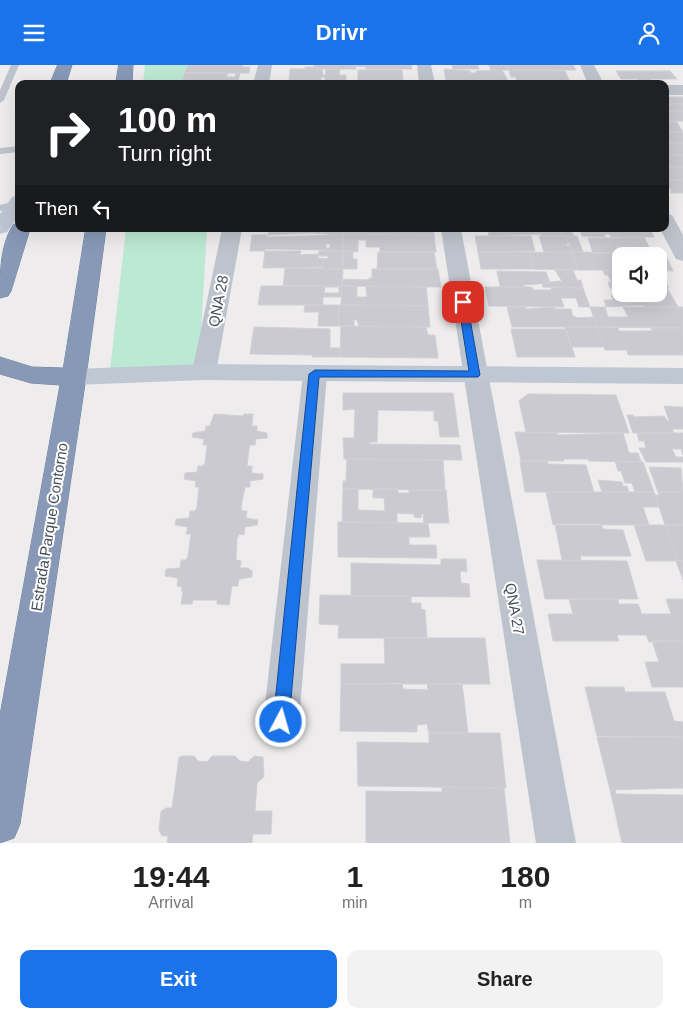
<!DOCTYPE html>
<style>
body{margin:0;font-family:Helvetica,sans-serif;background:#f2f2f2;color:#222;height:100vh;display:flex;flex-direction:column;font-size:19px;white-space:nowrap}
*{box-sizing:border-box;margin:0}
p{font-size:16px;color:#767676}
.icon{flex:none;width:28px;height:28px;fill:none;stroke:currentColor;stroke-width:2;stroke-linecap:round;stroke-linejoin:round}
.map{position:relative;height:778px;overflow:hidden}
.drawer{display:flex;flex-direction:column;background:#fff;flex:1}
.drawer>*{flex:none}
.top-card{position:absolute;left:15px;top:15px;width:654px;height:152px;border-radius:10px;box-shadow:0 5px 20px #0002;background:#202124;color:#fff;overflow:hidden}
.controls{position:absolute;left:612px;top:182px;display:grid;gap:10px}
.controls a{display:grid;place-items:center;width:55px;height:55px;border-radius:10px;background:#fff;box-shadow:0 5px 20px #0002;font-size:25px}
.pin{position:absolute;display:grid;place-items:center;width:42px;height:42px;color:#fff;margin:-21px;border-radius:10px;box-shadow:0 2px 8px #0006}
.me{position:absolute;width:55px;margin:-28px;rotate:6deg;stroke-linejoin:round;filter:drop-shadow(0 0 4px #0008)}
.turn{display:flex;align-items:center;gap:18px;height:105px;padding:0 20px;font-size:22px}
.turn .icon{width:65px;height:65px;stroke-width:2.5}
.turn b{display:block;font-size:35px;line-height:42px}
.then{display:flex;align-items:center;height:48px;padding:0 20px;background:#0003;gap:10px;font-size:19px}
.eta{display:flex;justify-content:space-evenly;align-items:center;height:85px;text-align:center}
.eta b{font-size:30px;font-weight:700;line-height:35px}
.button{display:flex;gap:10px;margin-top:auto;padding:10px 20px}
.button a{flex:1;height:58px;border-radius:10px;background:#1a73e8;color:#fff;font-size:20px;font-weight:700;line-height:58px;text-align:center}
.button a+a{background:#f2f2f2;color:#222}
header{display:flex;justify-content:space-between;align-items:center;height:65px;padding:0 20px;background:#1a73e8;color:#fff;font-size:22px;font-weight:700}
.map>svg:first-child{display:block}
</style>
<header><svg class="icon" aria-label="menu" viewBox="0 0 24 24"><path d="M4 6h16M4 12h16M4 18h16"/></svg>Drivr<svg class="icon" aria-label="person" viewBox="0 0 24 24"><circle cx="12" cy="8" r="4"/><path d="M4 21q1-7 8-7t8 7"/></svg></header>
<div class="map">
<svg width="683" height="778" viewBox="0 0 683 778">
<rect width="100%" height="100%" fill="#eeecec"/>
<path fill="#bce9d3" d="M145,0H216L215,19H143Z
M126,164H207L199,301L110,305Z"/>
<path fill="#cacad0" stroke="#d0d1d7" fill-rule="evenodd" d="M188,0H243L242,2H250L249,8H185Z
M314,0H347V4H305V2H314Z
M347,0H411L412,4H366V2L355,1L356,4H347Z
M452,0H478L479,4H453Z
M489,0H503L507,1L509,5H491Z
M507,0H573L576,5H509Z
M290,4H322L323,10H326V4H340L339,10H346V17H325V12H321V17L289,16Z
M444,4L470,6L471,8H476V6L502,5L507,14V17H446Z
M358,5H402L403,16H358Z
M509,5L565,6L570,17H517L516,12H511Z
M616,6H670L677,14H650L652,17H640L638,14H621Z
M185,8H228L226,12H235L236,8H240L238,16H201L181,19Z
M665,32H683V39H665Z
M665,39H683V46H665Z
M665,46H670L676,56H665Z
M670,46H683V56H676Z
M665,56H676L683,67H665Z
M665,67H683V78H665Z
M665,78H683V90H665Z
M665,90H683V102H665Z
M665,102H683V115H667L665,111Z
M665,115H683V128H671V124H669Z
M269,164H343V170L310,168L268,170Z
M356,164H433L434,170L376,169L343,170V167H356Z
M488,164H544L546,167H547L546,164H560L563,171H542L541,169L489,171Z
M560,164H650L654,172H611L610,169H604L605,172L582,171L580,165H571L574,171H563Z
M252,170H267V172L343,170V186H326L327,183H330V179H326V185L265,184V186H250Z
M343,170H434L436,187H380V182H366V175H358V187L343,186Z
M475,171H531L535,186L478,187Z
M539,171H566L569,179H566L567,181H570L572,188L544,187Z
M566,171H577L583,187H572Z
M621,172H644L652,188H623L622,186H617L618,188H593L588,173H622Z
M265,186H301L300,189L294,190L319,189L318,193L328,194H323V202L263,203Z
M319,186H343V204H323V194H328V191H319Z
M343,186H353V194H357V204H343Z
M378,187H434L437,204H377Z
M478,187H529L534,204H481Z
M529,187L572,188L578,205L534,204Z
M572,187L665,188L673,206L659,205V191H621V205H578Z
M285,203L343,204L342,221H283Z
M372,204H438L441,222L342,221V214L369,215V213H372Z
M555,205H573L577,215H581L583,223L543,222L542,218L560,216L563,218Z
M603,205H621V223H610L608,217H611L608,210H605Z
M659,205L663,211H660L663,218H666L669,223H659Z
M497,206L546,207L550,218L524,220V222H500Z
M261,221H342V232H323V240H258ZM339,222V228H324L325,222Z
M342,221H357V232H367L366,221L426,222L428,241L341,240Z
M485,222H532L533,225H552L551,222L583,223L590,242H579L576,233H561L564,242L489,241Z
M611,223H621V229H659V223H667L678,242H644L643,240L606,242L604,235H613L611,230L614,229Z
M305,240H339L338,261H318L319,247H304Z
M339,240L428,241L430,262L359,261L357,255H354V261H338Z
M507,242H526V244L555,242V244H571L573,251L578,253L593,252L597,262H512Z
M590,242H605L608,252H628L623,242H683V263L597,262Z
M341,261L426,262L428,270H435L438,293L340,292Z
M254,262L330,264V283H341L340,292H312L313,290L250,289Z
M565,262H597L604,282H571Z
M597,262H618L619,266H652L651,263H683V290H628L627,285H605Z
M511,264H566L575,292H517Z
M343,328H453L459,372H440L438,356H434V346L378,345L377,377H370V379L460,380L462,395L344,394L343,373H354L355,344L343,345Z
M528,329L616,330L629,368L526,367L519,336Z
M664,341L683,342V364H672L674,368H633L627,350H633L634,352L664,351L667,356H669Z
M214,349L243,351L244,349H253L252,361H257V366L267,368V373L256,374L255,380H250L249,384L247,401H252V408L263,409V414L250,416V422H245L241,442L242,446H247L246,453L258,455L257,460L245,462L244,470L239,469L237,474L236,495L241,496L240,503H249V505H252V512L239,514L238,521H232L229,540L217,539V535H193L192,539H181L183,526H181L182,522L177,521L178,513L165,511L166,504L180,503L181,495H186L188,491L191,469H186L188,462L175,460L176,454L189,453L190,446H195L197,442L199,422H195L196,416L184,414L185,408L197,407L198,401H203L205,398L207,380H203L204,374L192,372L193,368L205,366L206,361H210Z
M515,367L557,368L558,370L623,368L629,388H638L641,397L589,396L588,394H563L564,396H521Z
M637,368H683V390L681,384H672L676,392H683V397H646L639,383H646L644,376H639Z
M347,394L443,395L445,425L343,424V416H346Z
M520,396H547L548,399L586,400L594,427H525Z
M615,396L643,397L654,427H635L632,418H625L621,406H618Z
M649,402L681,403L683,427H658Z
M598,415L622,417L623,421H627L629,427H602Z
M343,424H358V445L385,446L384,433H373V424H398V428H409V425H446L449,458H424L423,449H421V453L414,452V449L397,448V458L342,457Z
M546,427H654L659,442H643L649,460H553Z
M658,427H683V460H665L655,430H659Z
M338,457L428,458L430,472H409V480H436L437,493L338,492Z
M555,459H601L603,464L623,465L631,491H580L581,495H562Z
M634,460H665L678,496H646Z
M665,460H683V496H678Z
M441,494H466L467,507L460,506L461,518L469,519L470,532L351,531V498L441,500Z
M537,495L627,496L638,534H545Z
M676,496H683V515Z
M320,530L411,531V538H421V544L425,545L427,573H338L339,560L319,559Z
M569,534H618L619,539H638L642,549H671L666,534H683V576L649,577L646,570H617L619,576H553L548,549H573Z
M384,573H485L490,619H341V599H385Z
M652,576H683V622H652L645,597H659Z
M402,618L403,624L428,625L427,619L462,618L468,668H429L427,659L417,660V667L340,666L341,619Z
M585,622H624L625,627H665L674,656L683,657V672L597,671Z
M429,668H500L506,723L358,721L357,677L429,678Z
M597,672H683V723L610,725Z
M183,691H194L198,696L207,697L212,691H235L240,696L248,697L254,691L263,692L264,712L257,718L255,746H272L271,769H253L252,778H167L168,771H162L159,765L161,746L166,743H172L179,692Z
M442,722L504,723L510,778H366V726L442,727Z
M610,725H615L616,729L683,730V778H622Z"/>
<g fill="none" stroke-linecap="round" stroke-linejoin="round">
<defs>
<path id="highway" d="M58,0H72L66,19H50Z
M119,0H133L132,19H116Z
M19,158V164H30L11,226L8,231L0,233C0,208 0,181 13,160Z
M86,164H106L86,312L20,759L14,773L0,778V650L60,320L31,318L0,309V292L32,302L63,303Z"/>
</defs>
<use href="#highway" stroke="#7284a2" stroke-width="1"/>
<path fill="#bec4cd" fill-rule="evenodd" d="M11,0H19L4,35L0,38V25Z
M19,81V87L0,89V83Z
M16,136L19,137V141L0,146V140Z"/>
<path fill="#bec4cd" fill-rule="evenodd" d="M258,0H272L269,19H253Z
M417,0H431L435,19H419Z
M580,0H594L604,19H588Z
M665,20H683V30H665Z
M665,148L672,150L683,170V196L676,194L660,164H665Z
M222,164H242L216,307L213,313L204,315L195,313L192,307Z
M441,164H461L576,778H536Z
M315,301L324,303L327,309L299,657L294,670L281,675L268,670L263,657L303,309L306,303Z"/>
<path fill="#bfc7d3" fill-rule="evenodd" d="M19,130V150L7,167L0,169V149L12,132Z
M204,299L683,303V319L204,315L74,320L65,318L62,312L65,306L74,304Z"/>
<use href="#highway" fill="#8799b7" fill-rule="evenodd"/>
</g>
<path fill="#1a73e8" stroke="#114b97" d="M463,234L467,237L480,310L478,312H319L289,657L286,662L281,665L276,662L273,657L309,309L315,305L469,306L458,237Z"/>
<g text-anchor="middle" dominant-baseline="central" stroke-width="4" stroke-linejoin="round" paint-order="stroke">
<g font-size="15" fill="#464d57" stroke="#fff">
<text transform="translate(218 236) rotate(-79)">QNA 28</text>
<text transform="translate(49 462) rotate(-81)">Estrada Parque Contorno</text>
<text transform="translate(515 544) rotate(80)">QNA 27</text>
</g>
</g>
</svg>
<div class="controls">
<a><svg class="icon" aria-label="sound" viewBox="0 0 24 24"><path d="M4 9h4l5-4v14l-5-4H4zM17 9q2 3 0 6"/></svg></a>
</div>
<div class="pin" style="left:463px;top:237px;background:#d93025"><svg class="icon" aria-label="arrive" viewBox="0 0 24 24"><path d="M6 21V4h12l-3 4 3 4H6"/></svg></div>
<svg class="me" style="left:281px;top:657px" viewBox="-20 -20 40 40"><circle r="17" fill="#1a73e8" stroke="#fff" stroke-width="3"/><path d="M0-11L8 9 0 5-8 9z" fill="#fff"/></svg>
<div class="top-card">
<div class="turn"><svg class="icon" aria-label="right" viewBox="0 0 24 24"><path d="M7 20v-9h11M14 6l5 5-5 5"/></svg><div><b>100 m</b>Turn right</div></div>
<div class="then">Then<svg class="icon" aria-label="left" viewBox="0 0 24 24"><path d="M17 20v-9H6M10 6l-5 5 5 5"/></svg></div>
</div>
</div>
<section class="drawer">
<div class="eta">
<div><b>19:44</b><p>Arrival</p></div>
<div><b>1</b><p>min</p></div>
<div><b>180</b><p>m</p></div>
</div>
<div class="button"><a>Exit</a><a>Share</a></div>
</section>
